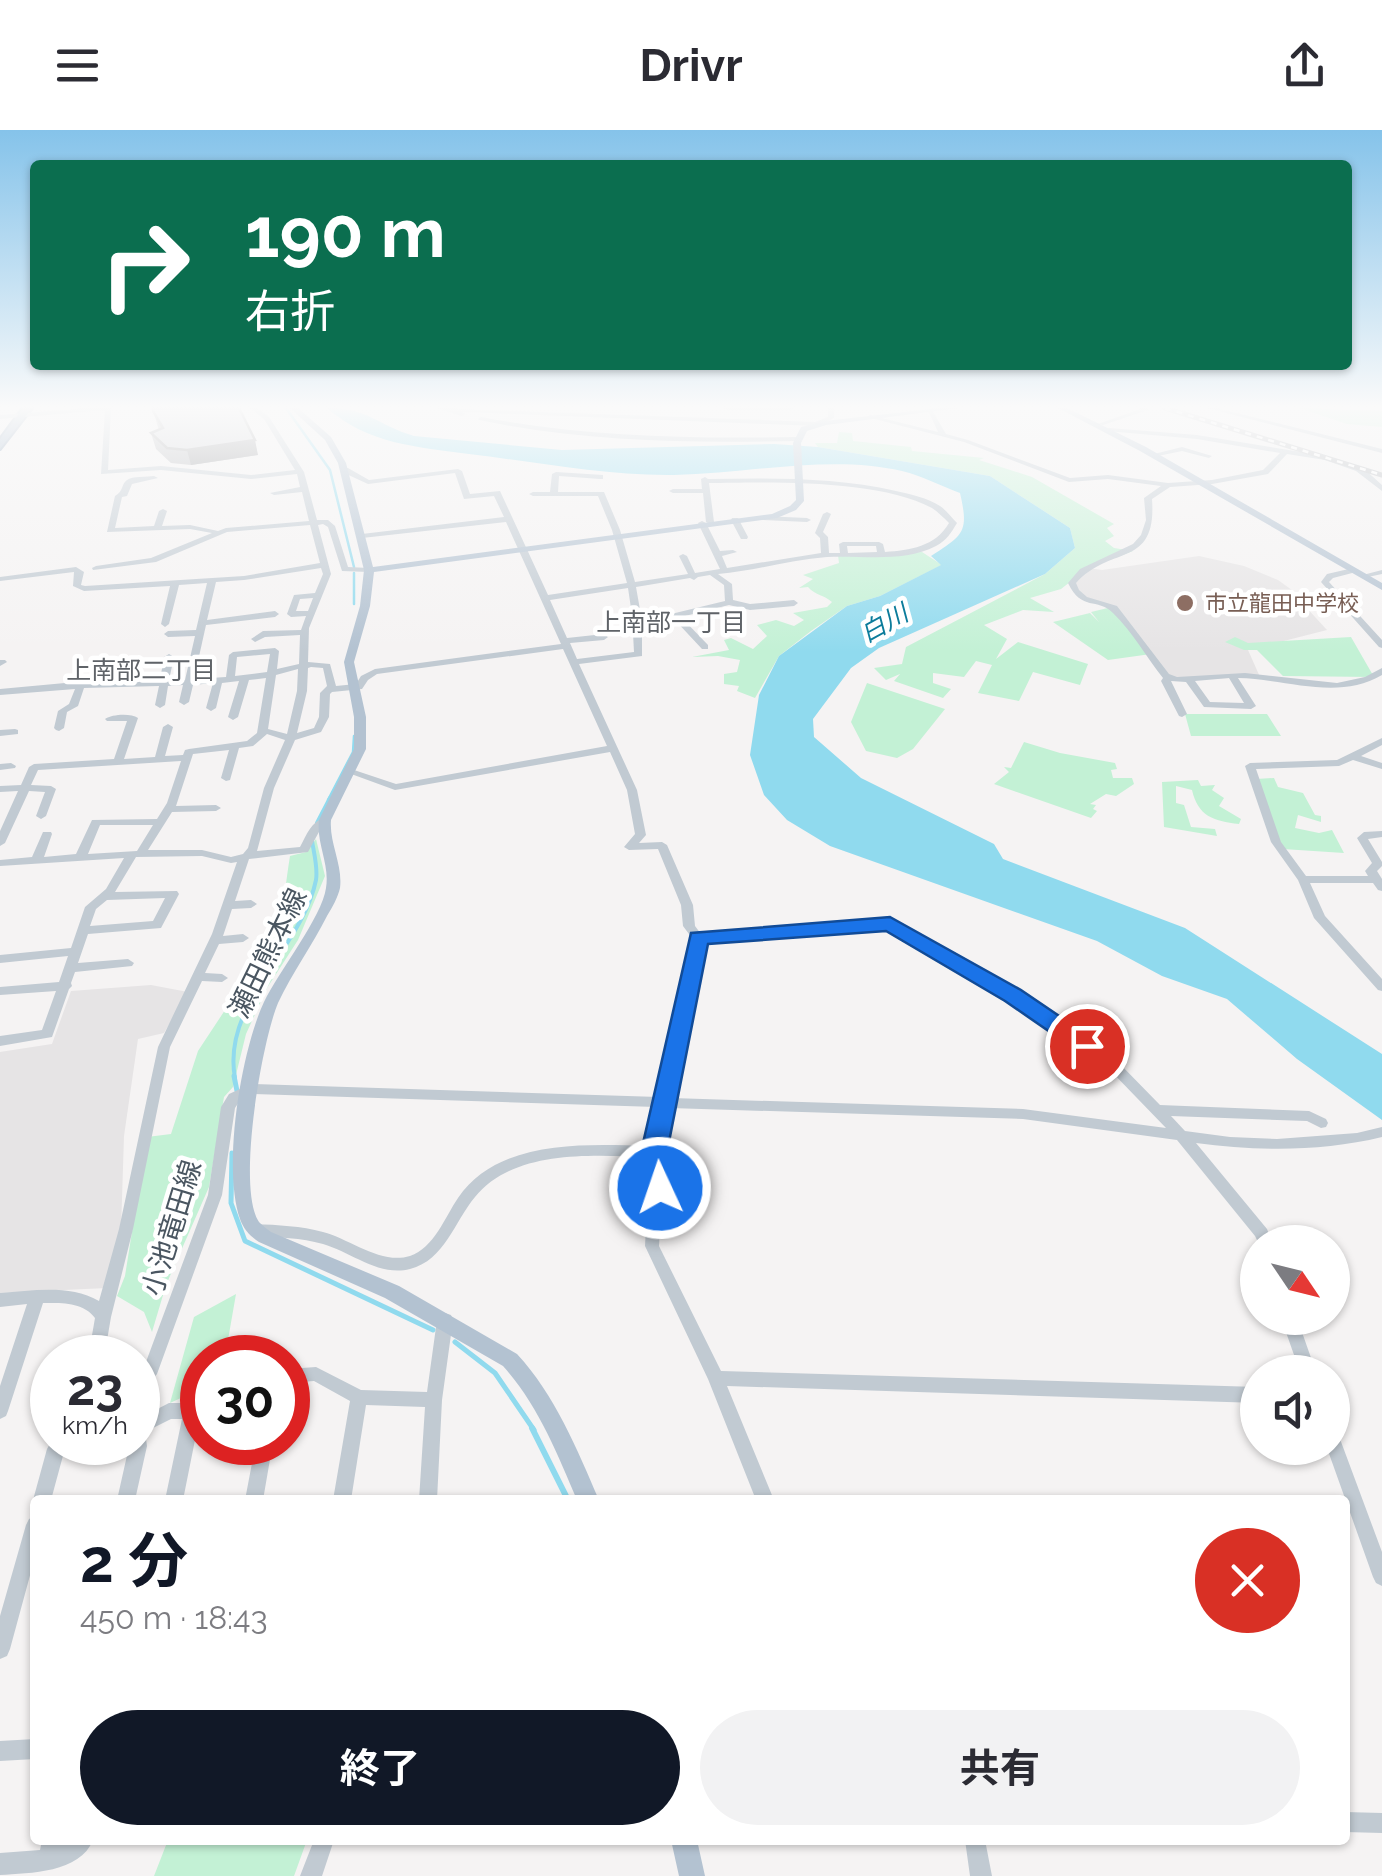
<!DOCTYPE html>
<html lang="ja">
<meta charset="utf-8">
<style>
body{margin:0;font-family:Raleway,"Noto Sans JP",sans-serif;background:#f2f2f3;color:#2b2b33;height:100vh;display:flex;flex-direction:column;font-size:38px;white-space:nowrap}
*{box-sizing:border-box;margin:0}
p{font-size:32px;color:#7c7c81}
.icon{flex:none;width:55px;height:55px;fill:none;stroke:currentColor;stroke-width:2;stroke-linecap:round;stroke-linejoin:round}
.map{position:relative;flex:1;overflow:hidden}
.sheet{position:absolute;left:30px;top:1365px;width:1320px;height:350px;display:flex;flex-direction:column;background:#fff;border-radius:10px;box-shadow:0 2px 8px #0004}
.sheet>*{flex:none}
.banner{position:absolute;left:30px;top:30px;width:1322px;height:210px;border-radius:10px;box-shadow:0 2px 8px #0004;background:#0b6e4f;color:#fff;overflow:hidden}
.needle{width:65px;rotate:125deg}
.tools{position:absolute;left:1240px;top:1095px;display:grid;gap:20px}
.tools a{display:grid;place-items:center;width:110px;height:110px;border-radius:50%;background:#fff;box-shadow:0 2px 8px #0004;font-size:50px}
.speed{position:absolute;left:30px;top:1205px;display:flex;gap:20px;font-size:50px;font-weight:700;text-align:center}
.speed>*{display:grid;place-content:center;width:130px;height:130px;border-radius:50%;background:#fff;box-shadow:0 2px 8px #0004;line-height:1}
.speed small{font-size:25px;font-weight:400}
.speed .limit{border:15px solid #d22;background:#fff;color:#111}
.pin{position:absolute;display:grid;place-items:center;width:85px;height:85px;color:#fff;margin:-42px;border:5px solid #fff;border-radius:50%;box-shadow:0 2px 10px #0007}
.me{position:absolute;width:110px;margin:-55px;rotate:357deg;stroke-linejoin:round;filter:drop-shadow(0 0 8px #0008)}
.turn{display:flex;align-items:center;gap:35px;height:210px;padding:0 50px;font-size:45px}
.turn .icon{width:130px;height:130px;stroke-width:2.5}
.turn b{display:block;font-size:70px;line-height:85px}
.round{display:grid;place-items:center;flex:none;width:105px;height:105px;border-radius:52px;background:#f2f2f3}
.headline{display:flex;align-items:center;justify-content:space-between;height:170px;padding:0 50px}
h1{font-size:60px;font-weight:700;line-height:75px;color:#111827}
.button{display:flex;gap:20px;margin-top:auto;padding:20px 50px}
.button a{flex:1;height:115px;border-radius:60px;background:#111827;color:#fff;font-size:40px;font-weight:700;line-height:115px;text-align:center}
.button a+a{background:#f2f2f3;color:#2b2b33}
header{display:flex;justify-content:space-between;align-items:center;height:130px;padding:0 50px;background:#fff;font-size:45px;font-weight:700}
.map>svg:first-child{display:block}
</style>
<header><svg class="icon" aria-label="menu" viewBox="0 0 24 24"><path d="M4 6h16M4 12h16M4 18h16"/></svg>Drivr<svg class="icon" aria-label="share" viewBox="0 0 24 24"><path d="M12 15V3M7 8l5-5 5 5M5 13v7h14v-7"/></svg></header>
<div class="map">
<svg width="1382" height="1746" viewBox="0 0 1382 1746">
<rect width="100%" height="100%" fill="#f5f3f3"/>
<path fill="#e6e4e5" d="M1199,426L1244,436L1278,450L1310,473L1304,475L1327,500L1248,520L1260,547L1176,550L1166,546L1104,474L1087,472L1077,466L1072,453L1088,438L1102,440Z
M151,855L188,862L164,903L138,909L124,1006L121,1100L107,1158L0,1163V922L52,914L71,861Z"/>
<path fill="#c3f1d5" d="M1299,278L1382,281V297L1347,294Z
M839,302L852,303L853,311L911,317L912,321L984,328L979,330L1032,347L1114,394L1107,398L1114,406L1105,411L1114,418L1133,421L1088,438L1061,459L1030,468L1054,482L1023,480L984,495L1007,509L996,529L1018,512L1088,534L1080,555L1033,542L1019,571L978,563L992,535L976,531L964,547L933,543V553L951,559L943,568L894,551L900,544L886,550L874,538L902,534L906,517L1045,444L1075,418L1070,398L990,346L818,317L815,313H837Z
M922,422L942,435L880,466L847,476L811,501L779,526L755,568L737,561L739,556L724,554V544L737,542L740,530L718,526L692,527L729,520L724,510L731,508L753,519L767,506L757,495L776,490L794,496L804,490L793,483L827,477L832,472C824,465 815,465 808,457L799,458L813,449L803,445L839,433L838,425Z
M1112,477L1151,524L1108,530L1053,492L1090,483L1099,492L1091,482Z
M1235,507L1248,513L1351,507L1374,547L1283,546L1257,520H1244L1225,512Z
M867,553L945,579L913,619L897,628L866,621L851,592Z
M1185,584H1267L1281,606H1191Z
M1024,612L1060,623L1115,633L1117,639L1111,640L1113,648H1132L1134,654L1116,666L1106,664L1090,674L1096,675L1093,679L1097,681L1091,688L994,654L1009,642L1004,637L1011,638Z
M1274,648L1278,657L1303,663L1315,685L1321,686V692L1298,685L1295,698L1319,703L1332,700L1344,723L1283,719L1256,649Z
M1198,650L1201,656L1215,655L1212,660L1224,668L1219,676L1241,689L1239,694C1213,691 1198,686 1192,660L1176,656V673L1184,675L1191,697L1215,699L1217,706L1164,697L1162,652Z
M316,709L325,746L298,810L267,858L246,904L233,957L224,967L209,1057L166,1155L152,1202L144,1182L117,1166L125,1146L147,1007L171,1004L198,921L285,789C282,778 288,739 290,726L306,722Z
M236,1164L225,1227L202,1228V1245L191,1247L183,1267L170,1273L194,1187Z
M168,1710H307L294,1746H154Z"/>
<path fill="#90daee" d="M327,278C369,278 377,295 414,306L562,320L774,314L818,317L990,346L1070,398L1075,418L1045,444L879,518L851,538L813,589L814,607L861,648L994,714L1003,729L1185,798L1382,924V990L1297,929L1227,869L1162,846L1097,811L830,716L787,690L764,665L750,625L759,565L779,526L847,476L880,466L941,435L931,426C964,405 969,402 960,363C941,356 922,346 902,341C830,324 747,344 674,345C605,346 537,332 469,324C417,317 368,314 327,278Z"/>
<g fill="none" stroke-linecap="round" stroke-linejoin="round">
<path stroke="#90daee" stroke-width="2.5" d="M286,278L330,340L354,437
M354,443V474
M328,670L353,622L354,606"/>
<path stroke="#90daee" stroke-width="4" d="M317,693L330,668
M235,948C221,873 302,819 316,750C318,738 314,723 312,711"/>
<path stroke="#90daee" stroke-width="5" d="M234,946L237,961
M232,1023L231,1073L245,1111L433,1200
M455,1212L495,1243L534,1300"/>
<path stroke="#90daee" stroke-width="6" d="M532,1298L568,1370"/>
<defs>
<path id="highway" d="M23,278H32L0,319V309Z"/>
</defs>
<use href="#highway" stroke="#7690ad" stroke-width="4"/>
<path fill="#c1cad2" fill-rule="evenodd" d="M88,278H111L108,340L161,336L251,345L295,340L264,289L250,278H257L269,287L304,342L317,390H328L335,396L348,437L369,438L373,440L369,442L342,441L328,397L323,394L318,395L331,444L309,498L308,532L330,534L336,556L356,554L361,546L375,539L561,514L506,392L362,408L358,406L362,404L504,387L494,366L464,369L455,343L368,354L342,342V338H348L369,350L458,339L462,341L470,364L500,361L548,465L627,453L612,400L598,366H533L529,364L533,362H550L552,344L556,342L603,345V349H600L559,346L558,362H604L620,400L635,452L688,444L679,426L683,424L687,426L695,443L720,439L698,393L702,391L706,393L720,421L733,420L737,422L722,426L727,438L821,423L820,408L815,403L823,384L827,382L831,384L823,402L828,407L829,423H840L839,414L843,412H879L883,414L885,422C910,420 935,417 949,393C944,388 938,382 932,378C879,349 769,352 709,353L714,392L710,394L706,392L703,363H673L669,361L673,359H702L701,349L705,347L708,349C771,348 835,347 896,361C910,364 928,368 940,376C946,380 952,388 957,393C951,403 947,410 936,416C903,433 862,425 827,427C790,430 754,441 718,444L732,454L733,470L750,474L794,470L798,473L794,476L750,480L729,475L681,487L708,515V519H702L674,489L642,497V526L579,534L637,660L646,705L639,713L662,712L667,715L693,775L695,796L701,804L893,791L1017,862L1117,931L1160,975L1309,981L1326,989L1328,993L1326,997L1321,998L1307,991L1171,986L1185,1001L1230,1007L1277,1009L1357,1003L1382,997V1007C1321,1022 1257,1021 1196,1013L1267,1099L1272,1112H1258L1255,1106L1177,1010L1023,989L670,978L661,1022L669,1083L660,1098L659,1116L721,1241L1258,1257V1273L727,1256L774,1370H756L708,1249L645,1116L646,1097L655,1082L648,1027C592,1025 514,1019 475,1067C454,1092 445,1130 410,1139C379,1147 351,1122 323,1114C301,1108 278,1107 255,1106L250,1104L248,1100L250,1096L255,1094C278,1095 301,1096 323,1102C350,1109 381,1135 410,1126C434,1118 445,1087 458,1068C498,1009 585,1014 648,1016L656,977L253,964L239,972L235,978L222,1065L157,1244L144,1260L138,1262V1245L143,1240L208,1065L221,977L229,964L251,954L659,967L692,808L683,796L681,775L658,719L629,720L624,717L635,704L627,660L610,622L395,660L343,641L348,638L396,654L607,616L563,519L377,544L368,550L362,559L332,562L330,564L329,587L321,602L295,610L274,658L257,721L300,717C307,704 311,692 325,687L330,690L320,700L308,722L249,729L235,771L251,770L257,774L251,778L232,779L223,806L243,804L249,808L243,812L219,814L205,843L222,844L228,848L222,852L202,851L170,917L133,1099L111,1187L104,1228H88L95,1188C83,1172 62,1173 43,1173L8,1281L6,1286L0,1289V1256L27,1174L0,1177V1163C33,1161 69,1154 99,1171L119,1099L158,917L212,804L237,732L231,733L202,726L136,727L115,762L177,761L179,764L161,798L88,804L78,833L128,829L134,833L132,836L75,842L71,853L72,856L69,859L52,907L0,916V906L42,900L56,861L0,865V857L59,852L68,826L0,833V825L71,818L85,777L106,759L124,728L0,736V730L32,727L43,702H51L52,704L44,727L76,724L92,690L157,689L167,673L181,631L38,640L31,655L51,656L56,659L46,686L41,689L36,686L45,662L29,661L5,713L0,716V701L18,661L0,662V656L21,655L29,637L34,634L114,629L127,591H107L105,589C112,584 131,583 138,588L124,629L155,627L163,597L168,594L173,597L165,626L183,625L185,620L189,619L247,611L257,603L266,548L249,550L238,587L233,590L228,587L239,551L222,553L216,578L211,581L206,578L213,553L193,555L189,572L184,575L179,572L183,555L168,556L165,575L160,578L155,575L159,556L84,558L78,576L67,582L64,598L59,601L56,600L54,598L58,581L69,574L75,559L0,565V559L65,553L160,550L164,527L169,524L174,527L169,550H185L195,506L168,507L164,504L168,501L196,500L207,453L179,455L169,494L165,497L161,494L170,456L84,461L73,456L74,442L0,451V447L76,437L84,442L81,455L85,456L244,446L320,433L310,395L227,402L156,432L93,440L92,438L96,436L151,428L212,403L190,399L107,402L115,366C124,361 121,354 127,350C132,346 147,347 154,346L158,348L132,354L127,366L122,367L115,398L154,396L159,381L163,379L167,381L162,396L190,395L218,401L226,398L309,391L302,362L274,365L270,363L300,357L297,344L251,349L161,340L101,344L105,280L0,289V285ZM847,416H876L877,422L848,423ZM321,438L323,444L315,463L294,465L287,484L291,487L306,486L301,500L263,501L251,509L255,512L265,507L300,505L299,534L277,539L279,521L275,518L233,522L229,525L226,547L194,549L206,495L275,487L279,484L275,481L207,490L216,452L244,450ZM710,445L724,455L725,471L642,491L636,457L690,448L694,450L698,447ZM628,458L632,485L634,522L577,529L570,513L604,510L608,507L604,504L567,508L550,470ZM313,468L308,481H296L300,469ZM270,524L267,542L235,546L237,527ZM311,537L323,538L327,556L320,563L319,587L314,598L297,603L307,561L308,538ZM298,539L297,561L287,604L268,599L276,545ZM267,604L285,610L264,658L248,718L243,724L231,727L202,720H148L172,682L216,681L221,678L216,675L176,676L193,624L229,620L221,648L226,651L230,650L239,618L253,616ZM100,695H153L137,721L88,724ZM165,768L153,791L90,796L96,779L107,770ZM887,798L1009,868L1107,937L1166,998L1023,979L672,968L703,812Z
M437,278L815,292L828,287V278H834V288L816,296L463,282L465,284L462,286Z
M724,278H794L791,280H727Z
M1139,278L1151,279L1103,295L1098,294L1140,279Z
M1207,278H1216L1382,319V323Z
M928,280H932L946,304L968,310L1070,348L1108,345L1168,353L1212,350L1263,340L1280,323L1197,309L1107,301L1106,300L1109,298L1197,305L1326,326L1362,337L1382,355V361L1356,341L1325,330L1287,324L1268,344L1212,354L1170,357L1152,369C1157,439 1111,414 1076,453L1079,460L1087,467L1117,476L1169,544L1177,547L1245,543L1337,553L1365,547L1382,538V545C1338,571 1286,549 1238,548L1256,576L1251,579L1204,577L1186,552L1171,551L1187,584L1182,587L1179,586L1161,551L1163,548C1147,528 1132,501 1113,483C1097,467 1082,482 1068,453L1080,439L1133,414L1141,405L1146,390L1144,368L1161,356L1108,349L1069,352L964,312L867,287L870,285L938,302ZM1229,548L1244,573L1210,572L1195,551Z
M481,287C586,307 691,309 797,307L800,309L797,311C690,313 584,312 479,290L478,289Z
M1182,317L1212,326L1209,328L1182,321L1153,327L1150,325Z
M760,386L807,388L811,390L807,392L763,390L759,388Z
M732,388H738L748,407L747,409H741L731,390Z
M1353,438L1357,440L1356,442L1333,448L1329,452L1382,510V518L1379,517L1321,452L1327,444Z
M1382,440V444L1363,448L1359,446Z
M0,530H5L7,532L0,536Z
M15,599L18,600V604L0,606V600Z
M1382,608V615L1361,626L1382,633V639L1353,630L1339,636L1256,639L1281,712L1306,746H1368L1365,741L1372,733L1357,708L1364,702L1382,701V707L1368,709L1382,732V736L1377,741L1382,749V761L1378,760L1373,753H1310L1325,786L1382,849V861L1378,860L1314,788L1298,750L1271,712L1245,636L1250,633L1337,630Z
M11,633L16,636L15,638L0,640V634Z
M445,1183L451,1185L453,1190L442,1270L437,1370H419L425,1277L366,1275L351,1370H333L350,1271L314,1251L288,1253V1239L316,1237L361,1260L427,1262L437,1190L439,1185Z
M1281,1188H1297L1316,1242H1300Z
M202,1248V1275L183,1370H165L182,1289H171L145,1302L147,1316L135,1370H117L130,1312H138V1289L169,1273H187L196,1250Z
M1332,1301L1338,1303L1340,1309L1382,1422V1456L1376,1453L1373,1447L1327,1318H1332Z
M52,1310V1312H69L64,1322L51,1370H35V1374L33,1370L47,1319Z
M256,1312H273L263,1370H245Z
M35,1386V1427L10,1519L7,1526L0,1529V1486L26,1395L29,1389Z
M35,1609V1629L0,1631V1611Z
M1345,1682L1382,1683V1703L1345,1702Z
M42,1710H62V1713L67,1710H93C80,1743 30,1743 0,1745V1723L40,1720Z
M314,1710H334L322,1746H300Z
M965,1710H985L992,1746H970Z"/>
<path fill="#b3c2d1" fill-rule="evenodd" d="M290,278H298L331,307L346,333L373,437L772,384L790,376L796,370L793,313L801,297L825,291L939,278H960L826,295L807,301L801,313L804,371L796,380L777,388L374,442L370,476L354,532L366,587V619L331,690C329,713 343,735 340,758C338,767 332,778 327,786C312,816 292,843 278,873C262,911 236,1058 259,1092C262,1095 268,1100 271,1102L399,1156L517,1224C555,1265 577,1319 599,1370H577C557,1323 538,1275 503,1236L385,1168L259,1112C250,1106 244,1100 240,1089C222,1037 241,921 264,872C279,841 322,787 326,758C330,734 316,713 319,690L354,619V587L344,532L360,476L364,440L338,333L325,310Z
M1058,278H1067L1146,317L1382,453V460L1140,321Z
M671,1710H697L705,1746H679Z"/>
<use href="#highway" fill="#8ba5c1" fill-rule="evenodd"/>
<defs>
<path id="rail" d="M1165,278L1382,345"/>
</defs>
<use href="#rail" stroke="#b5b8bd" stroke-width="5"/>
<use href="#rail" stroke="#fff" stroke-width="2.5" stroke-dasharray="6" stroke-linecap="butt"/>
</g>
<path fill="#b0b2b7" d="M153,281L258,325L191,335L171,333L156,319L151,303L159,300Z"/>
<path fill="#909195" d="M255,310L258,325L191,335L187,320Z"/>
<path fill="#cdcfd5" stroke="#909195" stroke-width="2.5" d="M153,278H239L255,310L187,320L167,318L151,303L163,298L153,281Z"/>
<linearGradient id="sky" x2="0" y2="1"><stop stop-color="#85c3ea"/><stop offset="0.53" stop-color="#fafafa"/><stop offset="1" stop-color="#fafafa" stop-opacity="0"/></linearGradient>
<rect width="1382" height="522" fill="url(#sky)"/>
<path fill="#1a73e8" stroke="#114b97" stroke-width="2.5" d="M890,787L1021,860L1096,911L1099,916L1096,922H1079L1005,871L886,801L708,814L667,1022L673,1058L669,1065L660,1068L651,1065L641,1022L691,803Z"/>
<circle fill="#8d6e63" stroke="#fff" stroke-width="4" cx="1185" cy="473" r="10"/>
<g text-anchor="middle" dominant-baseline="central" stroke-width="9" stroke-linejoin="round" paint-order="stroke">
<g font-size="22" fill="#785e54" stroke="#fff" text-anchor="start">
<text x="1205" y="473">市立龍田中学校</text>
</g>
<g font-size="25" fill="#5f6368" stroke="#fff">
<text x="671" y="492">上南部一丁目</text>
<text x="141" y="540">上南部二丁目</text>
</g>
<g font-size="25" font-style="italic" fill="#0c7c9b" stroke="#fff">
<text transform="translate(884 493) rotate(-29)">白川</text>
</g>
<g font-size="28" fill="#4a5661" stroke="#fff">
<text transform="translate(268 823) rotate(-64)">瀬田熊本線</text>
<text transform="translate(172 1098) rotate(-73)">小池竜田線</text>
</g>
</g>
</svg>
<div class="tools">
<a><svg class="needle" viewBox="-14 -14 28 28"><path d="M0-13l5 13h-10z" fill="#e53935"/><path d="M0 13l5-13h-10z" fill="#7c7c81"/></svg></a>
<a><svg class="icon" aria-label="sound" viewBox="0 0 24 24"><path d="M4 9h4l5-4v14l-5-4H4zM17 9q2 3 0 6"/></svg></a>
</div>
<div class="speed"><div>23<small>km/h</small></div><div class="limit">30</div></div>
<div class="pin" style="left:1087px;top:916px;background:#d93025"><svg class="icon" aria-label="arrive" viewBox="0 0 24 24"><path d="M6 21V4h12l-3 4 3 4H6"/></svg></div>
<svg class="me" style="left:660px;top:1058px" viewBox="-20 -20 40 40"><circle r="17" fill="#1a73e8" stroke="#fff" stroke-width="3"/><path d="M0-11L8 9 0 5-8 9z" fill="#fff"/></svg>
<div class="banner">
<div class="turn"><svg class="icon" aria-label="right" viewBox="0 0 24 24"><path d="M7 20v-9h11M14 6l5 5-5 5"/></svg><div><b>190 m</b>右折</div></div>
</div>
<section class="sheet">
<div class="headline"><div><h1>2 分</h1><p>450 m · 18:43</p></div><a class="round" style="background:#d93025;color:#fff"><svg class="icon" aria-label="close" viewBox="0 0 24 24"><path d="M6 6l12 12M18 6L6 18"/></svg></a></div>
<div class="button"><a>終了</a><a>共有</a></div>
</section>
</div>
